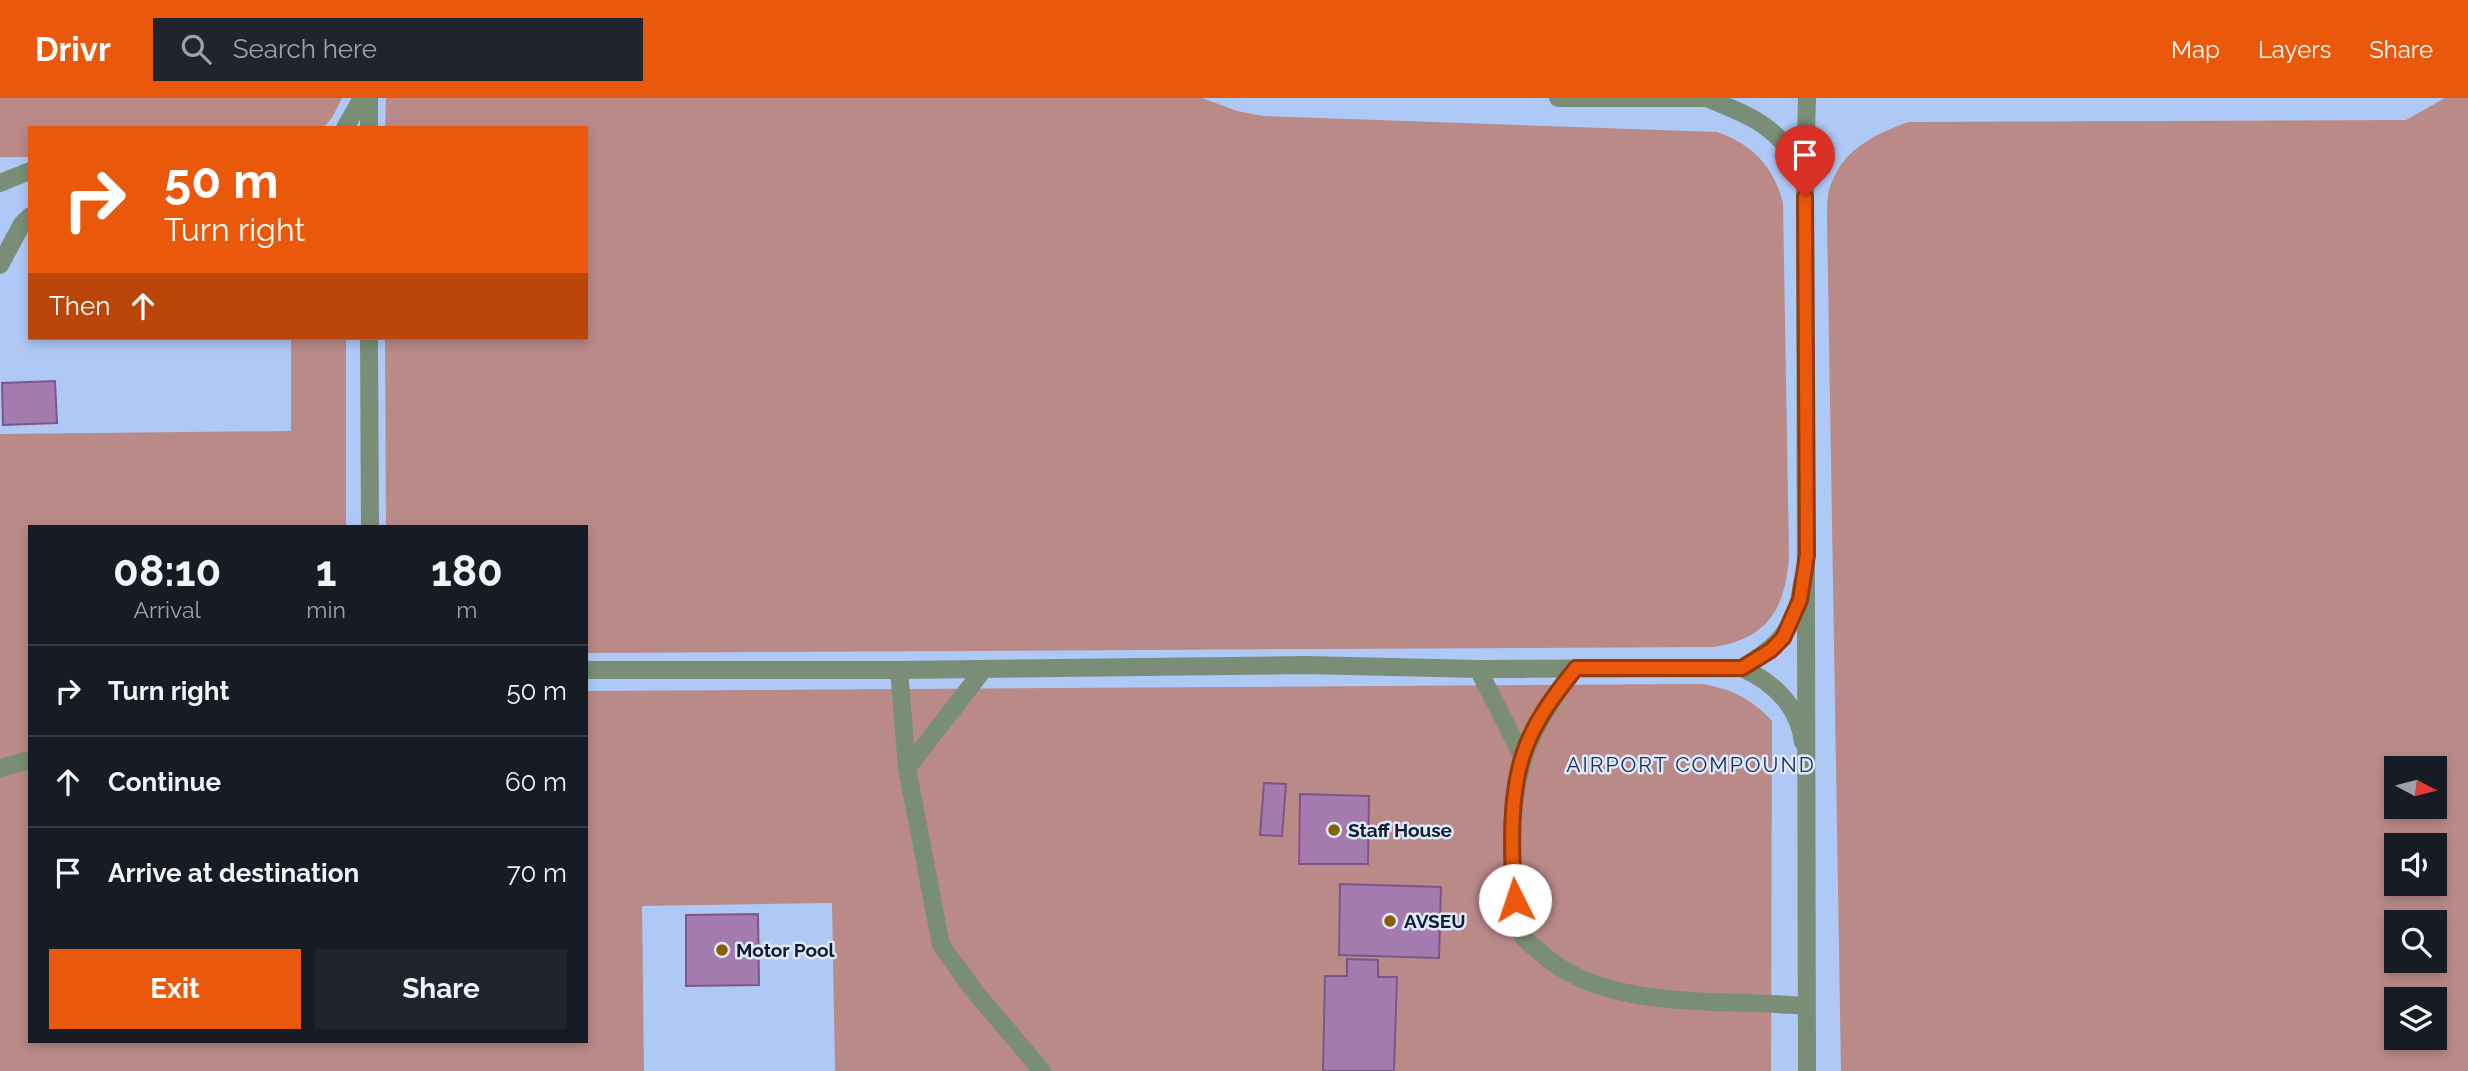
<!DOCTYPE html>
<style>
body{margin:0;font-family:Raleway,sans-serif;background:#20242c;color:#f1f3f6;height:100vh;display:flex;flex-direction:column;font-size:26px;white-space:nowrap}
*{box-sizing:border-box;margin:0}
p{font-size:23px;color:#9ea1a6}
.icon{flex:none;width:38px;height:38px;fill:none;stroke:currentColor;stroke-width:2;stroke-linecap:round;stroke-linejoin:round}
.map{position:relative;flex:1;overflow:hidden}
.panel{position:absolute;left:28px;top:427px;width:560px;height:518px;display:flex;flex-direction:column;background:#171b24;border-radius:0px;box-shadow:0 4px 10px #0003}
.panel>*{flex:none}
.banner{position:absolute;left:28px;top:28px;width:560px;height:214px;border-radius:0px;box-shadow:0 4px 10px #0003;background:#ea580c;color:#fff;overflow:hidden}
.needle{width:46px;rotate:97deg}
.buttons{position:absolute;left:2384px;top:658px;display:grid;gap:14px}
.buttons a{display:grid;place-items:center;width:63px;height:63px;border-radius:0px;background:#171b24;box-shadow:0 4px 10px #0003;font-size:35px}
.pin{position:absolute;display:grid;place-items:center;width:60px;height:60px;color:#fff;margin:-72px -30px;border-radius:50% 50% 50% 0;rotate:-45deg;box-shadow:0 0 7px #0007}
.pin .icon{rotate:45deg}
.me{position:absolute;width:77px;margin:-38px;rotate:356deg;stroke-linejoin:round;filter:drop-shadow(0 0 5px #0008)}
.turn{display:flex;align-items:center;gap:24px;height:147px;padding:0 21px;font-size:32px}
.turn .icon{width:91px;height:91px;stroke-width:2.5}
.turn b{display:block;font-size:49px;line-height:60px}
.then{display:flex;align-items:center;height:66px;padding:0 21px;background:#0003;gap:14px;font-size:26px}
.eta{display:flex;justify-content:space-evenly;align-items:center;height:119px;text-align:center}
.eta b{font-size:42px;font-weight:700;line-height:49px}
.cta{display:flex;gap:14px;margin-top:auto;padding:14px 21px}
.cta a{flex:1;height:80px;border-radius:0px;background:#ea580c;color:#fff;font-size:28px;font-weight:700;line-height:80px;text-align:center}
.cta a+a{background:#20242c;color:#f1f3f6}
ul{padding:0;list-style:none}
li{display:flex;align-items:center;gap:21px;height:91px;padding:0 21px;border-top:2px solid #363941}
li div{flex:1}
li b{display:block;font-size:26px}
li em{font-style:normal}
header{display:flex;align-items:center;gap:42px;box-sizing:border-box;height:98px;padding:0 35px;background:#ea580c;color:#fff}
header strong{font-size:33px}
nav{display:flex;gap:38px;margin-inline-start:auto;font-size:24px}
.search{width:490px;height:63px;background:#20242c;display:flex;align-items:center;gap:18px;box-sizing:border-box;padding:0 24px;border-radius:0px;color:#9ea1a6;font-size:26px}
.map>svg:first-child{display:block}
</style>
<header>
<strong>Drivr</strong>
<div class="search"><svg class="icon" aria-label="search" viewBox="0 0 24 24"><circle cx="10" cy="10" r="6"/><path d="M15 15l6 6"/></svg>Search here</div>
<nav><a>Map</a><a>Layers</a><a>Share</a></nav>
</header>
<div class="map">
<svg width="2468" height="973" viewBox="0 0 2468 973">
<rect width="100%" height="100%" fill="#aec9f6"/>
<path fill="#ba8a89" fill-rule="evenodd" d="M0,0H342L332,20L323,30H30V59H0Z
M386,0H1202L1237,13L1263,18L1717,34C1752,46 1774,69 1783,105L1789,459C1785,511 1768,540 1714,549L586,555V429H386L385,240H586V30H385Z
M2445,0H2468V973H1841L1827,119C1827,111 1827,100 1829,92C1841,52 1873,37 1908,24L2406,22ZM2396,670H2434V709H2396ZM2396,747H2434V786H2396ZM2396,824H2434V863H2396ZM2396,901H2434V940H2396Z
M291,240H346V429H30V943H586V593L1702,586C1732,591 1752,601 1772,623L1771,973H835L832,805L642,808L644,973H0V336L291,333Z"/>
<path fill="#a47bae" stroke="#7d5586" stroke-width="2" d="M55,283L57,325L3,327L2,285Z
M1264,685L1286,686L1282,738L1260,737Z
M1300,696L1369,698L1368,766H1299Z
M1340,786L1441,789L1439,860L1339,857Z
M758,816L759,887L686,888V817Z
M1347,861L1378,862V879H1397L1394,973H1323L1325,878H1347Z"/>
<g fill="none" stroke-linecap="round" stroke-linejoin="round">
<path stroke="#7a8d77" stroke-width="18" d="M345,30L362,0
M369,30V0
M0,85L30,73
M0,167L22,126L30,118
M369,240L370,429
M1576,570C1530,627 1512,671 1512,746C1512,770 1510,819 1524,840C1528,845 1535,850 1540,854C1605,915 1723,900 1806,908
M1742,570C1778,548 1797,530 1802,486
M1478,571L1522,658
M586,572H899L1306,567L1478,571L1742,570C1773,584 1799,608 1803,644
M899,572L907,670L941,847L975,894L1042,973
M0,670L30,662
M907,670L984,571"/>
<path stroke="#7a8d77" stroke-width="18" d="M1558,0H1711
M1807,0L1805,71L1807,973
M1709,1C1757,21 1773,27 1805,71"/>
</g>
<g fill="none" stroke-linecap="round" stroke-linejoin="round">
<defs>
<path id="route" d="M1515,802C1511,758 1509,700 1523,657C1533,625 1555,596 1576,570H1742L1771,552L1783,540L1800,502L1807,457L1805,99"/>
</defs>
<use href="#route" stroke="#983908" stroke-width="18"/>
<use href="#route" stroke="#ea580c" stroke-width="12"/>
</g>
<g fill="#896100" stroke="#dfe9fb" stroke-width="2.5">
<circle cx="1334" cy="732" r="7"/>
<circle cx="1390" cy="823" r="7"/>
<circle cx="722" cy="852" r="7"/>
</g>
<g text-anchor="middle" dominant-baseline="central" stroke-width="5" stroke-linejoin="round" paint-order="stroke">
<g font-size="19" font-weight="bold" fill="#101c31" stroke="#dfe9fb" text-anchor="start">
<text x="1348" y="732">Staff House</text>
<text x="1404" y="823">AVSEU</text>
<text x="736" y="852">Motor Pool</text>
</g>
<g font-size="21" letter-spacing="2" fill="#173260" stroke="#dfe9fb">
<text x="1691" y="666">AIRPORT COMPOUND</text>
</g>
</g>
</svg>
<div class="buttons">
<a><svg class="needle" viewBox="-14 -14 28 28"><path d="M0-13l5 13h-10z" fill="#e53935"/><path d="M0 13l5-13h-10z" fill="#9ea1a6"/></svg></a>
<a><svg class="icon" aria-label="sound" viewBox="0 0 24 24"><path d="M4 9h4l5-4v14l-5-4H4zM17 9q2 3 0 6"/></svg></a>
<a><svg class="icon" aria-label="search" viewBox="0 0 24 24"><circle cx="10" cy="10" r="6"/><path d="M15 15l6 6"/></svg></a>
<a><svg class="icon" aria-label="layers" viewBox="0 0 24 24"><path d="M12 4l9 5-9 5-9-5zM3 14l9 5 9-5"/></svg></a>
</div>
<div class="pin" style="left:1805px;top:99px;background:#d93025"><svg class="icon" aria-label="arrive" viewBox="0 0 24 24"><path d="M6 21V4h12l-3 4 3 4H6"/></svg></div>
<svg class="me" style="left:1515px;top:802px" viewBox="-20 -20 40 40"><circle r="19" fill="#fff"/><path d="M0-13L10 11 0 6-10 11z" fill="#ea580c"/></svg>
<div class="banner">
<div class="turn"><svg class="icon" aria-label="right" viewBox="0 0 24 24"><path d="M7 20v-9h11M14 6l5 5-5 5"/></svg><div><b>50 m</b>Turn right</div></div>
<div class="then">Then<svg class="icon" aria-label="ahead" viewBox="0 0 24 24"><path d="M12 20V5M6 11l6-6 6 6"/></svg></div>
</div>
<section class="panel">
<div class="eta">
<div><b>08:10</b><p>Arrival</p></div>
<div><b>1</b><p>min</p></div>
<div><b>180</b><p>m</p></div>
</div>
<ul>
<li><svg class="icon" aria-label="right" viewBox="0 0 24 24"><path d="M7 20v-9h11M14 6l5 5-5 5"/></svg><div><b>Turn right</b></div><em>50 m</em></li>
<li><svg class="icon" aria-label="ahead" viewBox="0 0 24 24"><path d="M12 20V5M6 11l6-6 6 6"/></svg><div><b>Continue</b></div><em>60 m</em></li>
<li><svg class="icon" aria-label="arrive" viewBox="0 0 24 24"><path d="M6 21V4h12l-3 4 3 4H6"/></svg><div><b>Arrive at destination</b></div><em>70 m</em></li>
</ul>
<div class="cta"><a>Exit</a><a>Share</a></div>
</section>
</div>
